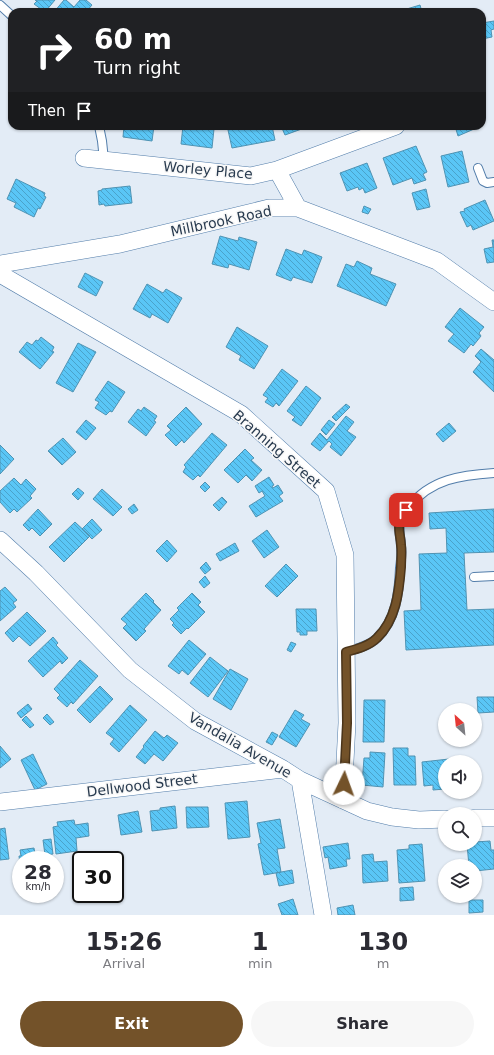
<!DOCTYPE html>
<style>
body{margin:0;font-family:"DejaVu Sans",sans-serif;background:#f7f7f7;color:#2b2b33;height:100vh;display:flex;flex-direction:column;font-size:15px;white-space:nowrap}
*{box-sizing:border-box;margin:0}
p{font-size:13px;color:#7c7c81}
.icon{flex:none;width:22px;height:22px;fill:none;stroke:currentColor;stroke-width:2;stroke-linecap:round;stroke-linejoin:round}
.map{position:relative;height:915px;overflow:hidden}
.sheet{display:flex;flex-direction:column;background:#fff;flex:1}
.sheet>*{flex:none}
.top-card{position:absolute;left:8px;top:8px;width:478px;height:122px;border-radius:12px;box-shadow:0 1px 3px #0004;background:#202124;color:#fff;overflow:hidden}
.needle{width:26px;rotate:333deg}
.controls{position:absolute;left:438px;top:703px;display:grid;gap:8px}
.controls a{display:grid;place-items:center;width:44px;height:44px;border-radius:50%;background:#fff;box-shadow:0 1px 3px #0004;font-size:20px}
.speed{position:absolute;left:12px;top:851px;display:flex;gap:8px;font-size:20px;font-weight:700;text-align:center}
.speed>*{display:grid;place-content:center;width:52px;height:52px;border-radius:50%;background:#fff;box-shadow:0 1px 3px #0004;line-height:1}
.speed small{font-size:10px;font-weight:400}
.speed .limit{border:2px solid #111;border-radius:6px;background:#fff;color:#111}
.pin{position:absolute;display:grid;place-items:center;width:34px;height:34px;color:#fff;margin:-17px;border-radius:8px;box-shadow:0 2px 6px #0006}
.me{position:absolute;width:44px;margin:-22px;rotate:3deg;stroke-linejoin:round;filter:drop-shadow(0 0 3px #0008)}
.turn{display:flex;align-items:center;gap:14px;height:84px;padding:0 20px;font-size:18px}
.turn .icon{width:52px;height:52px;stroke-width:2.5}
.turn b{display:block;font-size:28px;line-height:34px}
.then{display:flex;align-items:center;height:38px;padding:0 20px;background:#0003;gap:8px;font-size:15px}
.eta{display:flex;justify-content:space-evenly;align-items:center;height:68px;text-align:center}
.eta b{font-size:24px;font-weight:700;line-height:28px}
.button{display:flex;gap:8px;margin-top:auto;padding:8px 20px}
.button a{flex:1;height:46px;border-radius:24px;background:#735229;color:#fff;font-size:16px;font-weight:700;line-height:46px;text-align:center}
.button a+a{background:#f7f7f7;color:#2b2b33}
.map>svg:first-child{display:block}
</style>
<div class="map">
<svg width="494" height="915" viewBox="0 0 494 915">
<defs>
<pattern id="building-back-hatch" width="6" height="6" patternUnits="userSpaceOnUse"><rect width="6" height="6" fill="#5ac6f6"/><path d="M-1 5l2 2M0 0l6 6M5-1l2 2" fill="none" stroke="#4aa2ca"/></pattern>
</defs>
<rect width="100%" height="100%" fill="#e3ecf6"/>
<path fill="url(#building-back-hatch)" stroke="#4f93b3" d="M35,0H55L45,12L34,4L37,1Z
M64,0H66L74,7L80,0H86L92,5L86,12H54Z
M420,5L422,12H400V11Z
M494,21V29L491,30L492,37L482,39V29H483L482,23Z
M124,126H154L152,141L123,137Z
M183,126H213L212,129H214L212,148L181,144Z
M247,126H272L275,140L232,148L228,130Z
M281,126H310L285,135Z
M455,126H481L458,136Z
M416,146L427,172L423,174L426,180L414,184L412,178L393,185L383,158Z
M462,151L469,182L448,187L441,156Z
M367,163L377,188L365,193L363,188L359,190L358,187L347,191L340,173Z
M16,179L45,193L44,196L46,197L40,209L38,208L34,217L14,207L16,203L7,199Z
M130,186L132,203L105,206L104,204L99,205L98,191L102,190V189Z
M426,189L430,207L417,210L412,193Z
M485,200L494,221L473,230L471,225L467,227L460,212L465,211L464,209Z
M364,206L371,209L368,214L362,212Z
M220,236L238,241L239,237L257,242L249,270L229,264L228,268L212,264Z
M492,240H494V262L487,263L484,249L493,247Z
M286,249L302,255L304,250L322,257L312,283L293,277L291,281L276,275Z
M357,261L372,268L370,274L396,284L386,306L337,286L346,264L354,267Z
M85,273L103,282L96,296L78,287Z
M147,284L163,293L166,289L182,298L168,323L152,314L150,318L133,309Z
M460,308L484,327L479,333L481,336L473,346L471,344L464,353L448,341L454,334L445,327Z
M237,327L268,346L254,369L239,360L241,356L226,347Z
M41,337L54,347L52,351L54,352L40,369L19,352L27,342L32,345L36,340L38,341Z
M78,343L96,352L73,392L56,383Z
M481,349L494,360V392L473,372L481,362L475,356Z
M282,369L298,381L279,406L276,403L273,407L265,402L268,398L263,395Z
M108,381L125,392L112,412L110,411L106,415L95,408L99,402L95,400Z
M306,386L321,398L301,426L292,420L295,417L287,411Z
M346,404L350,407L336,421L332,417Z
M144,407L157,416L154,421L156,422L146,436L128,422L138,409L141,411Z
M186,407L202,424L184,443L182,440L176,446L165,435L171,430L167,426Z
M346,416L354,422L347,431L356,437L341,456L330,447L332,444L329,441L320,451L311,444L320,433L327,440Z
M86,420L96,428L86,440L76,432Z
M329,420L335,424L326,435L321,430Z
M449,423L456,431L443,442L436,434Z
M212,433L227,445L200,477L198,475L193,480L183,472L186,467L184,465Z
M63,438L76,452L62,465L48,451Z
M0,445L14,459L0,474Z
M245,449L254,458L251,460L262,470L252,481L246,475L238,483L224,470Z
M269,477L274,485L272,486L273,488L278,485L283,493L279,496L283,501L256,517L249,506L265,496L262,491L259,493L255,486Z
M14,478L21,485L26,479L36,489L30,496L32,498L17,512L14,509L10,513L0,502V491Z
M205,482L210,487L205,492L200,487Z
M78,488L84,493L78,500L72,494Z
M102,489L122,507L113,516L93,499Z
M222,497L227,502L219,511L213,505Z
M134,504L138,510L132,514L128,509Z
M38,509L52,524L40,536L32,528L29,531L23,525Z
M494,509V552L464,553L467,610L494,609V645L406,650L404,611L421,610L419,554L447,553L446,528L430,529L429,513Z
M92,519L102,530L92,539L82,529Z
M75,522L90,536L64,562L49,547Z
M267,530L279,547L264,558L252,541Z
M167,540L177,551L167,562L156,551Z
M235,543L239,551L220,561L216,554Z
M206,562L211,569L205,574L200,568Z
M286,564L298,576L277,597L265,586Z
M205,576L210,583L204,588L199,582Z
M5,587L17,600L13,603L16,607L0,621V591Z
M146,593L154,601L153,602L161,610L144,629L146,631L136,641L123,628L127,624L121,619Z
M192,593L201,602L198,605L205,612L188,629L187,628L181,634L172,625L174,623L170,619L179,610L177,608Z
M296,609H316L317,631H307V635H300V632H297Z
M27,612L46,631L30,646L19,636L13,642L5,633Z
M53,637L58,643L56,645L68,658L62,664L60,661L43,677L28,661Z
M189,640L206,654L188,675L182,670L179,674L168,666Z
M291,642L296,644L291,652L287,650Z
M210,657L228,671L208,697L190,683Z
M80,660L98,676L73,704L71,702L67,707L57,698L60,695L54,689Z
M230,669L248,679L231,710L213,699Z
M100,686L113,699L90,723L77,710Z
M477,697H494V712L478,713Z
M364,700H385L384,742H363Z
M28,704L32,709L21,718L17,713Z
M130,705L147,720L119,752L110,744L114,739L106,733Z
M295,710L304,715L301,719L310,724L296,747L279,737Z
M47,714L54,722L50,725L43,718Z
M26,716L34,725L30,728L22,720Z
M155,731L164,738L167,735L178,743L163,761L154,754L145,764L136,757L144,747L143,746Z
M272,732L278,735L272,745L266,742Z
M0,746L11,759L0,768Z
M393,748H408V756H415L416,785H394Z
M370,752L385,753L383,787L362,785L364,758H370Z
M33,754L47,784L35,790L21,760Z
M449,759V762H445V789L433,790V785L424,786L422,762Z
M247,801L250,837L228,839L225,803Z
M175,806L177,828L152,831L150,811L160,810V808Z
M186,807H208L209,827L187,828Z
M138,811L142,832L121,835L118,815Z
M280,819L285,848L277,849L281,872L264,875L258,844L261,843L257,823Z
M74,820L75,825L88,823L89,836L76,838L77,851L56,854L53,827L58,826L57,822Z
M5,828L9,859L0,860V829Z
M51,839L53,854L45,855L43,840Z
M490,841L491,850H494V869L475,871V866H469L467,844H475V842Z
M348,843L350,859H346L347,866L330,869L328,857L325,858L323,847Z
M422,844L425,881L399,883L397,850L409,849V845Z
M34,848L35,854H37V860H21V872L19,856H21L20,850Z
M373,854L374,862L387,861L388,881L363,883L362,855Z
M292,870L294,883L279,886L276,873Z
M413,887L414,900L400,901V888Z
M293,899L298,915H282L278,904Z
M469,900H483V912L469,913Z
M353,905L355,915H338L337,908Z"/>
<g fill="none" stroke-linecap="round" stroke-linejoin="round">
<defs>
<path id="lane" d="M0,5L12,16
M99,126L102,141L104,160
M478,168L483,181L487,183L494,182
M474,577L494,576
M346,652C356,649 369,646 377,638C396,620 399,593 400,568C401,561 402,553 401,546C401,536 397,531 401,519C402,515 406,511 409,507C430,479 462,475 494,473"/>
<path id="street" d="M84,158L251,176L277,170L396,126
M277,170L298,208
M0,264L120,244L269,208H298L437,261L494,302
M0,274L241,414L326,491L345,555L347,723L343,800
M0,540L36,573L130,670L195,721L283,769L300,780L367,811L392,817L419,820L445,819
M300,780L323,915
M0,802L283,769
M475,818H494"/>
</defs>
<use href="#lane" stroke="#527daa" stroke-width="10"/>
<use href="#street" stroke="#527daa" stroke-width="18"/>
<use href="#lane" stroke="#fff" stroke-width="8"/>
<use href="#street" stroke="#fff" stroke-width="17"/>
</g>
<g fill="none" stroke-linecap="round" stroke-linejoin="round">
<defs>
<path id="route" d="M344,784L347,723L346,652C357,649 369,646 377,638C396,620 399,592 401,567C401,560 402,552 401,545C400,530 395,525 406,510"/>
</defs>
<use href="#route" stroke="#4b351b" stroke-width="10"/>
<use href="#route" stroke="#735229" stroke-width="7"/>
</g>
<g text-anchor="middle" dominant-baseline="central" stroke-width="3" stroke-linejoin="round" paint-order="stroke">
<g font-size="14" fill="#293b4f" stroke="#f8f8f8">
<text transform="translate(208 170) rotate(5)">Worley Place</text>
<text transform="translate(221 221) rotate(-12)">Millbrook Road</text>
<text transform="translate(277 449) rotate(41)">Branning Street</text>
<text transform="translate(240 745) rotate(30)">Vandalia Avenue</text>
<text transform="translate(142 785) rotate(-7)">Dellwood Street</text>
</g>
</g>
</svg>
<div class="controls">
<a><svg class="needle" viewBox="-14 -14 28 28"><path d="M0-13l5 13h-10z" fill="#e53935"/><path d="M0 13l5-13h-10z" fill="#7c7c81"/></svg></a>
<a><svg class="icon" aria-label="sound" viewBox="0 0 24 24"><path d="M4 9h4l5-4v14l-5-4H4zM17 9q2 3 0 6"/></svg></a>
<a><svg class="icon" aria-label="search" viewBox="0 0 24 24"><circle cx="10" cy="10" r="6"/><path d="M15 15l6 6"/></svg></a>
<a><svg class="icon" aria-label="layers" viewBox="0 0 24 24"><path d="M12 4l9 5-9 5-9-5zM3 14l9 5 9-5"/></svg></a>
</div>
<div class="speed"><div>28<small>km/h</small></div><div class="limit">30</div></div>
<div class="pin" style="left:406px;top:510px;background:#d93025"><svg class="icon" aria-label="arrive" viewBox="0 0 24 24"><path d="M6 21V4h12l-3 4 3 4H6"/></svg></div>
<svg class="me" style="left:344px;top:784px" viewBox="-20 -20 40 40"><circle r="19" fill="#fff"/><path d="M0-13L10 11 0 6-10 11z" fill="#735229"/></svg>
<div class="top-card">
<div class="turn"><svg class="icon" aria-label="right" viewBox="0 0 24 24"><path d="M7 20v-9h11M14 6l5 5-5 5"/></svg><div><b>60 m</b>Turn right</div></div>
<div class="then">Then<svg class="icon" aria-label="arrive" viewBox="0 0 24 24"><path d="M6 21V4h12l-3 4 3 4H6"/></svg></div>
</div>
</div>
<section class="sheet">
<div class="eta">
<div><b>15:26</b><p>Arrival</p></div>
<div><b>1</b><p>min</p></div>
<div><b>130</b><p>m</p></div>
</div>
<div class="button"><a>Exit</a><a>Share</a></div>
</section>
